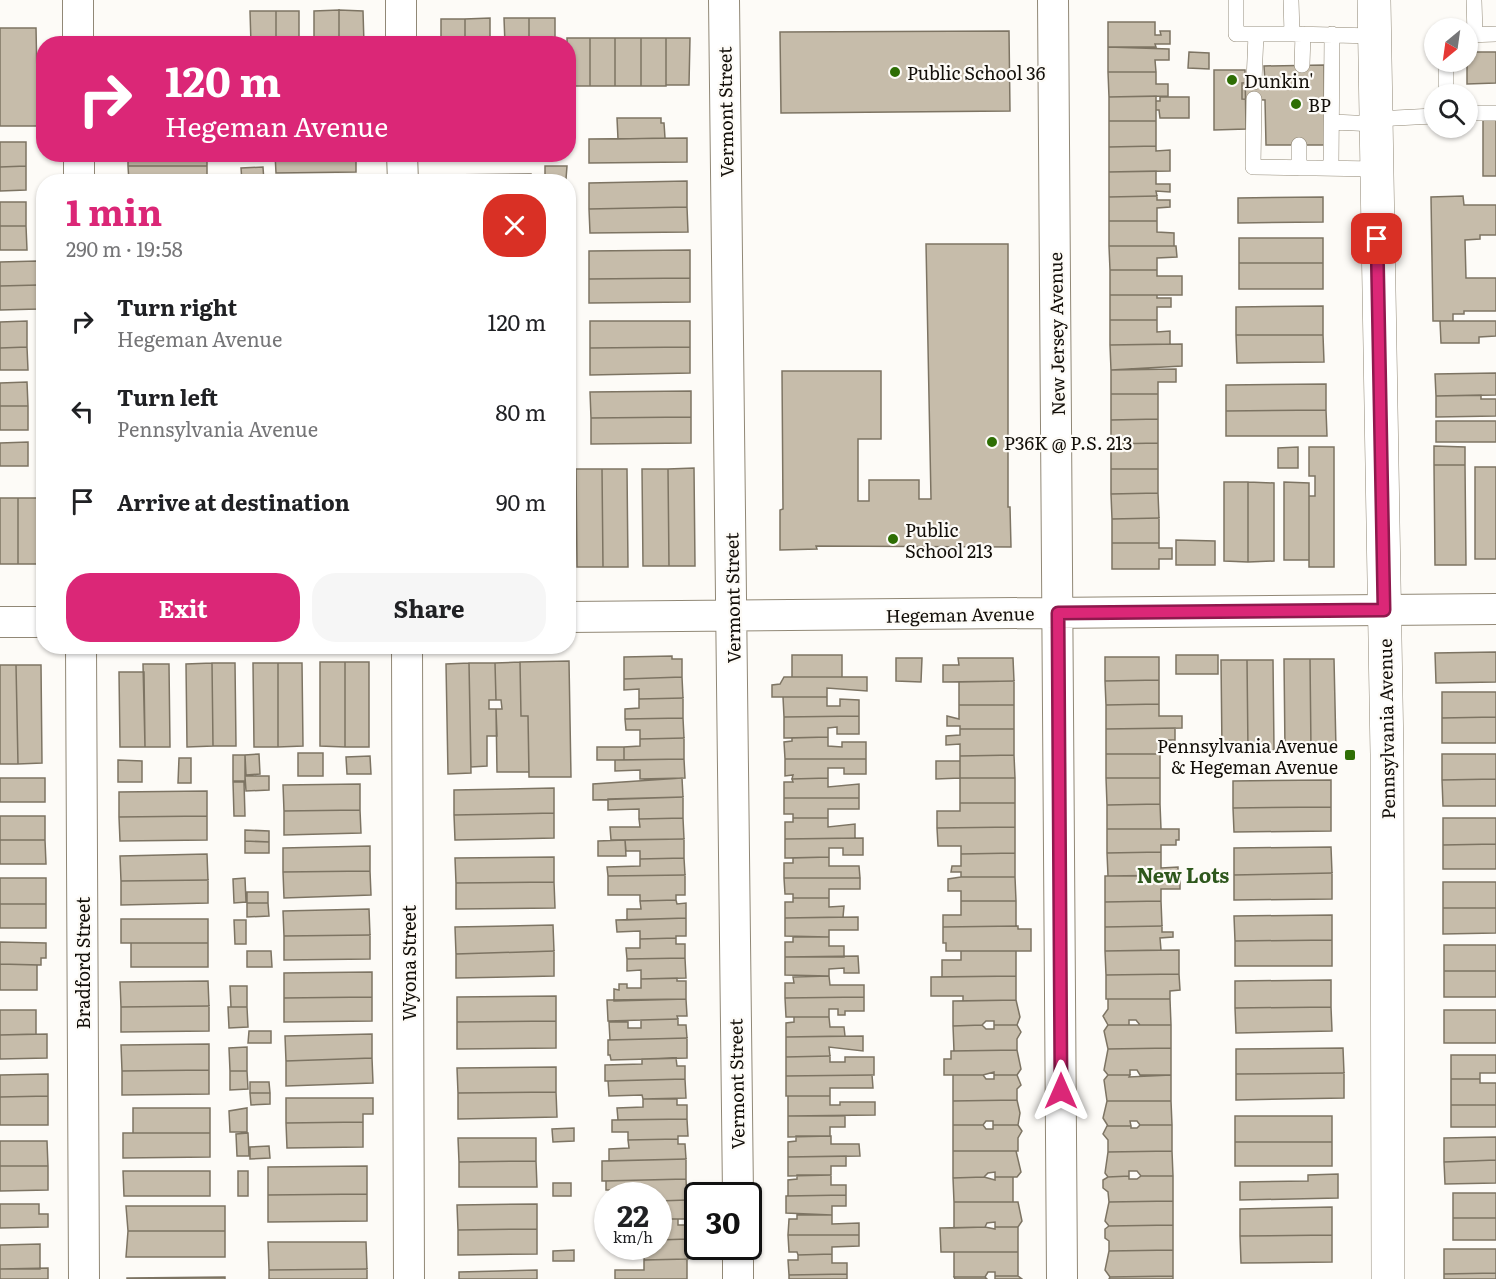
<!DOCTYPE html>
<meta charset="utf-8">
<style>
body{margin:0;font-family:Literata,serif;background:#f6f6f6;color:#202124;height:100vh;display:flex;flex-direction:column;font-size:22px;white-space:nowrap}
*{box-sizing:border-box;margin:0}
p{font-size:20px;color:#757577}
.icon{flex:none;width:33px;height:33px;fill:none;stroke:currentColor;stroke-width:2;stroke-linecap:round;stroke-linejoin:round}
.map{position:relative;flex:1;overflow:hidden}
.side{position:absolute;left:36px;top:174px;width:540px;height:480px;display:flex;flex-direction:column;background:#fff;border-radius:24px;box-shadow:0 2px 4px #0004}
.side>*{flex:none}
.guide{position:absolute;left:36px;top:36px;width:540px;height:126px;border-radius:24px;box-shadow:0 2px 4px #0004;background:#db2777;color:#fff;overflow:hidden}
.needle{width:39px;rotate:209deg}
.buttons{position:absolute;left:1424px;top:18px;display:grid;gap:12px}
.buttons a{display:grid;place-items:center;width:54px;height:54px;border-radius:50%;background:#fff;box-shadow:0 2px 4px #0004;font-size:30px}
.speed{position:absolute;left:594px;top:1182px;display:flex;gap:12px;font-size:30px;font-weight:700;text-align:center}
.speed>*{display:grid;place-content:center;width:78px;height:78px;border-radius:50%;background:#fff;box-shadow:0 2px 4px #0004;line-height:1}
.speed small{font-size:15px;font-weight:400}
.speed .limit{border:3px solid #111;border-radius:9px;background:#fff;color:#111}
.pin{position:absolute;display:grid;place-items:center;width:51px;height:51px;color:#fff;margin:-26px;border-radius:12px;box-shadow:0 3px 9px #0006}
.me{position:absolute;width:66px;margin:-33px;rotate:0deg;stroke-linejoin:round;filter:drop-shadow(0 0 4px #0008)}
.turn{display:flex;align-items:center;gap:21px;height:126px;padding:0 30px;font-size:27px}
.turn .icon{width:78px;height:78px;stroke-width:2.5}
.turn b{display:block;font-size:42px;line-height:51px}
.round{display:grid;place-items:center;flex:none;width:63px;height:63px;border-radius:24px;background:#f6f6f6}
.headline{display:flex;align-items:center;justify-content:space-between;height:102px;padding:0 30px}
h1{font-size:36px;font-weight:700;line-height:45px;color:#db2777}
.action{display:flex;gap:12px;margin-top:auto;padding:12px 30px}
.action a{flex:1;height:69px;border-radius:24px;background:#db2777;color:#fff;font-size:24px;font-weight:700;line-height:69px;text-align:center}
.action a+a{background:#f6f6f6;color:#202124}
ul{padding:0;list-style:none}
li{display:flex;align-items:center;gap:18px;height:90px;padding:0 30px}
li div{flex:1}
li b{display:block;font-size:22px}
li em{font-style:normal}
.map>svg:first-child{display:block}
</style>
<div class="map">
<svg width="1496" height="1279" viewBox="0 0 1496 1279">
<rect width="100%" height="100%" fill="#fdfbf7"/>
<path fill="#c6bcaa" stroke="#7d7463" stroke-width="1.5" d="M339,10V44H314V11Z
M339,10L363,11L364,44H339Z
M250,11H276V44H251Z
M276,11H299V44H276Z
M490,18V44H465V19Z
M504,18H529V44H505Z
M529,18H555V44H529Z
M441,19H465V44H441Z
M1108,22H1155V35H1161L1160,31H1170V44H1155L1156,47H1108Z
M0,28H36L38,126H0Z
M1009,31L1010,111L781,113L780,32Z
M567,38H590V86H568Z
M590,38H615V86H590Z
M615,38H641V86H615Z
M641,38H666V86H641Z
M666,38H690L689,85H666Z
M1108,47L1169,49V60H1155L1156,72H1108Z
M1189,52L1209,53V69L1188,68Z
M1467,52H1496V83L1467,84Z
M1324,65L1325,145H1266L1265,100L1242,99V83L1265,82L1264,66Z
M1214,70H1245L1246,129L1214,130Z
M1108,72H1156V84H1168V96L1109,97Z
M1156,96V121H1109V97Z
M1160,97H1189V118H1160L1159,110H1156V101H1160Z
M617,118H661V123H664L665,138L618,139Z
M1483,120H1496V176H1483Z
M1109,121H1156V146L1109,147Z
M687,138V162L589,163V139Z
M0,142H26V166L0,167Z
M1156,146V151L1170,150V171L1109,172V147Z
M128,154H207V166H128Z
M275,154H356V172L276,173Z
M441,154H530V159L441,160Z
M26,166V190L0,191V167Z
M128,166H207V182H129Z
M545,166H567L566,179L545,178Z
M263,167L264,182H242L241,168Z
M1156,171V184H1170V192L1156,191L1157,196L1109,197V172Z
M531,174V182H441V175Z
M687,181V207L589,209V183Z
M1157,196V200H1170V207L1157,208V221H1109V197Z
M1463,196L1464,205H1496V235H1480V239L1465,240L1466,278H1496V311H1464V314H1453V321H1433L1431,197Z
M1323,197V222L1238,223V198Z
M0,202H26V226H0Z
M687,207L688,232L590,233L589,209Z
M1109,221H1157V232L1174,233V246H1109Z
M0,226H26L27,250H0Z
M1239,238H1323V263H1239Z
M926,244H1008V507H1010L1011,547L816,546L817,549L780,550V510L783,509L782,371H881V439H858V501H869V480H919V499H931Z
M1109,246H1176L1177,257L1157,258V270H1110Z
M690,250V278L589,279V251Z
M37,261L38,285L0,286V262Z
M1239,263H1323V289H1239Z
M1110,270H1157V276H1182V295H1110Z
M690,278V302L589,303V279Z
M38,285V309L0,310V286Z
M1110,295H1157V298H1171V307H1157V320H1110Z
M1323,306V335H1236V307Z
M1110,320H1157V332L1170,331V344L1110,345Z
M27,321V347L0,348V322Z
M590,321H690V347L590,348Z
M1440,321H1496V336L1479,337V343H1441Z
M1236,335H1323L1324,362L1237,363Z
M1182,344V366L1111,370L1110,345Z
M27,347L28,370H0V348Z
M690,347V373L590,375V348Z
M1176,369V382H1158V394H1111V370Z
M1496,373V395L1436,396L1435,374Z
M27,382L28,406H0V383Z
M1326,384V410L1226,411V385Z
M691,391V417L591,418L590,392Z
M1111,394H1158V419L1111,420Z
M1481,395V399H1496V416L1436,417V396Z
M0,406H28V430H0Z
M1326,410L1327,436H1226V411Z
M691,417V443L591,444V418Z
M1158,419V443L1111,444V420Z
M1436,421H1496V442H1436Z
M28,442V466H0V443Z
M1158,443V469H1111V444Z
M1434,446L1465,447V465H1434Z
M1298,447V468H1278V448Z
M1309,447H1334V567H1309V496H1315V476H1309Z
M1434,465H1465L1466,565H1435Z
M1475,467H1496V559H1475Z
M694,468L695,566H669L668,469Z
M576,469H602L603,567H577Z
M602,469H627L628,567H603Z
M642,469H668L669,566H643Z
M1111,469H1158V493L1111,494Z
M1224,482H1248V562L1224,561Z
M1248,482L1274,483V561L1248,562Z
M1284,482L1309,483V560H1284Z
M1158,493L1159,518L1112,519L1111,494Z
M0,498H18V564H0Z
M18,498H40V564H18Z
M1159,518V543H1112V519Z
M1176,540L1215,541V565H1176Z
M1112,543H1159V548H1172V559H1159V569H1112Z
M1496,652V682L1436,683L1435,653Z
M792,655H842V677H792Z
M1176,655H1218V674H1176Z
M672,656V659H682V677L624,679V657Z
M1105,657H1159V680L1105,681Z
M896,658H922L921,682L896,681Z
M958,658H1013L1014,681L943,682V665H959Z
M1284,659H1310L1311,750L1285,751Z
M1310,659H1334L1336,750H1311Z
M1221,660H1247L1248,751H1222Z
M1247,660H1273L1274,750L1248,751Z
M569,661L571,777H529L528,716H521L520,662Z
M320,662H345V747L320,746Z
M345,662H369V747H345Z
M520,662L521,716H528L529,772H497L496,709H502L501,700H496L495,663Z
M212,663H235L236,746H213Z
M212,663L213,746L187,747L186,664Z
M253,663H278V747H254Z
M278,663H302L303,746L278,747Z
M469,663H495L496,700H489V709H496L497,736H487V766L471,767Z
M469,663L471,773L448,774L446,664Z
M143,664H169L170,747H145Z
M0,665H16L18,764H0Z
M16,665H41L42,763L18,764Z
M119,672H144L145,747H120Z
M682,677L683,698L639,699V689L624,690V679Z
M784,677H867V691L827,688V697H772V685L780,684Z
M1159,680V704L1106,705L1105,681Z
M1014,681V705H959V682Z
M1442,692H1496V717L1442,718Z
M783,697H827V706H840V699L859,700V716L784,717Z
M683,698V718L625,719V709L639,708V699Z
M1159,704V716H1182V728L1106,729V705Z
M959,705H1014V729H960V726H947V716L959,719Z
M859,716V734H837V727L828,728V737L784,738V717Z
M1496,717V743H1442V718Z
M683,718L684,738L640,739V730H626L625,719Z
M1175,728V740H1160V754H1106V729Z
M960,729H1014V755L960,756V744L946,745V736L960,735Z
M828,737V746L842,747V742H866V759H785L784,742L792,741V738Z
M684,738V759L624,760V747L640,746V739Z
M597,747H624V760H597Z
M298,753H323V776H298Z
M259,754L260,774L246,775L245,755Z
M1106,754H1160V778H1106Z
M1442,754H1496V779L1442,780Z
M233,755H245V781H233Z
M1014,755L1015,778H960V756Z
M370,756L371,774H347L346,757Z
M179,758H191V783H178Z
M684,759L685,778L640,779V770L615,771V760Z
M785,759H866V774H844V768H828V778L792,779L793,775L785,776Z
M118,760L142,761V782H118Z
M936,761H960V778L936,779Z
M245,776H269V790L246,791Z
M0,778H45V802H0Z
M682,778L683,797L593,800V784Z
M828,778V787L859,784V798H784V782H793L792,779Z
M960,778H1015V803H960Z
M1106,778H1160V804L1107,805Z
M1496,779V806H1443L1442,780Z
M1331,780V807L1233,808V781Z
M233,782H244L245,816H234Z
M360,784V810L284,811L283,785Z
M554,788V813L454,815V790Z
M207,791V816L119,817V792Z
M683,797V818L639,819V809L608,810V799Z
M784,798H859V809H828V818H793V814H784Z
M960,803H1015V827L937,828V811H960Z
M1160,804L1161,829H1107V805Z
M1331,807V831L1234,832L1233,808Z
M360,810L361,833L284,835V811Z
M554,813V838L455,840L454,815Z
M0,816H45V840H0Z
M207,816V840L120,841L119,817Z
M683,818L684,839L611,840L610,827H640L639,819Z
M793,818H828V827L855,824V838L785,839V822H793Z
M1443,818H1496V844L1443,845Z
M1015,827V853L961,854V846H938L937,828Z
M1107,829H1179V840H1176V845H1161V852L1107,853Z
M245,830L269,831V842L245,841Z
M863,838V855H843V848H829V857L785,858V839Z
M684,839V858L640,859V851H626L625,840Z
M0,840H45L46,864H0Z
M625,840L626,856H598V841Z
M245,841L269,842V853H245Z
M1496,844V869H1443V845Z
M370,846V871L283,872V848Z
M1331,847L1332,873L1234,875V848Z
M1161,852V868L1178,867V875L1108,876L1107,853Z
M1015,853V877H961V872H951L952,866H961V854Z
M207,854L208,880L121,881L120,856Z
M554,857V882L456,883L455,858Z
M829,857V866H859L860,878H784V863H793V858Z
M684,858L685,875L608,876L607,867L640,866V859Z
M370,871L371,895L284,898L283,872Z
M1332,873V899L1234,900V875Z
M685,875V895H676V900L640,901V895H608V876Z
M1105,876H1180V889H1161V901L1105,902Z
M961,877H1015L1016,901H961V891H948V879Z
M0,878H46V904H0Z
M245,878L246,902L234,903L233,879Z
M784,878H860V889H829V898H793V894H785Z
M208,880V903L121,905V881Z
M554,882L555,908L456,909V883Z
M1443,882H1496V908H1443Z
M247,892H268V903H247Z
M793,898H829V907L844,906L843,917L785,918V902H793Z
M676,900L677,904L686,903V918L627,920V909H641L640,901Z
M961,901H1016V926L943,927V915H961Z
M1161,901L1162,926L1105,927V902Z
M247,903H268L269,916L247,917Z
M0,904H46V928H0Z
M1443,908H1496V933L1443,934Z
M369,909L370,935L284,936L283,911Z
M1332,915V940L1235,941L1234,916Z
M858,917V930H829V937L785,936V918Z
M686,918V936H676V938L640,939V931L617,932L616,920Z
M121,919H208V943H121Z
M234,920H246V944H235Z
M553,925L554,951L456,954L455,927Z
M1018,926V929H1031V951H946V943H943V927Z
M1162,926V932H1173V937L1160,938L1161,950L1105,951V927Z
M370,935V959L284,960V936Z
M793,937H829V946H844V957H785V942H793Z
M676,938V944H685V958L627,959L626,948H640V939Z
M1332,940V966H1235V941Z
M0,942L46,943V958H41V965L0,964Z
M131,943H208V967H131Z
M1444,945H1496V971H1444Z
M1179,950V974L1106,975L1105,951Z
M247,951H271L272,967H247Z
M554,951V976L456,978V954Z
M961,951H1016V976L942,977V960H961Z
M858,956L859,973H844V968L829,969V976L785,975V957Z
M685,958L686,978L641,979V970L627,971V959Z
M0,964L37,965V990H0Z
M1444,971H1496V997H1444Z
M372,972V997L284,998V973Z
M1179,974L1180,990L1170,991V999H1106V975Z
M829,976L830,985H864V997L785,998V983H794L793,977Z
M1016,976V1000L963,1001V996H931V977Z
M677,978V981H686V999L614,1001V989L619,990V984H627V988H641V979Z
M1331,980V1007L1235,1008V981Z
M208,981L209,1006L121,1007L120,982Z
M230,986H247V1007H231Z
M556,996V1021L457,1022V997Z
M372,997V1021L284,1022V998Z
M864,997V1011H845V1015H838V1009H829V1017H786L785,998Z
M686,999L687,1016H677L678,1019L608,1021L607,1000Z
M1108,999H1170L1171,1025H1140L1136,1020H1129V1025H1108L1103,1016L1108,1009Z
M1016,1000L1020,1017L1017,1025H994V1021H986L982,1025L953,1026V1001Z
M209,1006V1031L121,1032V1007Z
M228,1007H247L248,1027L229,1028Z
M1331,1007L1332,1031L1236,1033L1235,1008Z
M0,1010H36V1034L0,1035Z
M1444,1010H1496V1043H1444Z
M794,1017H829L830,1027H844L845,1036L786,1037V1023L794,1022Z
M678,1019V1025H686L687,1038L610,1040L609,1022H628V1028H641V1020Z
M556,1021V1048L457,1049V1022Z
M982,1025L986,1029H994V1025H1017L1021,1032L1017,1039V1050L954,1051L953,1026Z
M1108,1025H1171V1048L1108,1049L1104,1031Z
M249,1031H271V1043H248Z
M47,1034V1058L0,1059V1035Z
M372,1034V1058L286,1061L285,1036Z
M863,1036V1051L829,1047L830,1056L786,1057V1037Z
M687,1038V1058L611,1060L610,1055H608V1040Z
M209,1044V1070L122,1071L121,1045Z
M247,1047V1071H230L229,1048Z
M1171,1048V1075H1140L1137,1070H1130V1075H1108L1104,1070L1108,1049Z
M1343,1048L1344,1073L1236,1074V1049Z
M1017,1050L1021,1069L1017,1075H994V1072L983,1075H944V1059H951V1051Z
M1451,1055H1496V1073H1480V1079H1451Z
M830,1056V1062H845V1057H874V1075L786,1076V1057Z
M372,1058L373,1083L286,1086V1061Z
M676,1058L677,1066H685V1079L605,1081V1065L642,1064V1059Z
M556,1067V1092L458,1093L457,1068Z
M209,1070V1094L122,1095V1071Z
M230,1071H247L248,1089L230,1090Z
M1344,1073V1098L1236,1100V1074Z
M48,1074V1096L0,1097V1075Z
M872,1075L873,1088H830V1096H786V1076Z
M953,1075H983L986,1079H994V1075H1017L1021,1085L1017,1089V1100L953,1101Z
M1108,1075H1130L1129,1077L1171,1075V1101H1107L1104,1080Z
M685,1079L686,1098L643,1099L642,1095L609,1096L608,1081Z
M1451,1079H1480V1083H1496V1105H1451Z
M250,1082H269L270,1093H250Z
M556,1092L557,1117L458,1119V1093Z
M250,1093H270V1104L251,1105Z
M48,1096V1125H0V1097Z
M788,1096H830V1105H840V1102H875V1115L788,1116Z
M286,1098H373V1114H363V1122L286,1123Z
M643,1099H677V1105H687V1119L618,1120L617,1108L643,1107Z
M1017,1100L1020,1113L1018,1125H993V1121H986L983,1125H953V1101Z
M1107,1101H1171L1172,1125H1140L1137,1121H1130L1131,1126H1108L1103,1118Z
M1451,1105H1496V1127H1451Z
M133,1108H210V1133H133Z
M247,1108V1132H230L229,1111Z
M788,1116H845V1127H830V1136L788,1137Z
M1235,1116H1332V1142H1235Z
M687,1119L688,1136H678V1139L628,1140V1132H612V1120Z
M363,1122V1147L287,1148L286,1123Z
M953,1125H983L986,1129H993V1125H1018L1022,1131L1018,1138V1151H953Z
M1140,1125H1172V1151L1108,1152V1140L1103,1134L1107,1126H1131V1128H1137Z
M574,1128V1141L553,1142L552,1129Z
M123,1133H210V1157L123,1158Z
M248,1133L249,1156H237L236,1134Z
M796,1136H831V1144H859L860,1156L788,1157V1142L796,1141Z
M1496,1137V1160L1444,1162V1138Z
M458,1138H536V1161L459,1162Z
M678,1139V1144H685L686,1159L609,1161V1149L629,1148L628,1140Z
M0,1141H47L48,1166H0Z
M1235,1142H1332V1166H1235Z
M269,1146L270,1158L250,1159V1147Z
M953,1151H1016L1021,1172L1017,1177H995V1172L988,1173L984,1177L953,1178Z
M1172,1151L1173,1176H1141L1137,1171H1129V1176L1108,1177L1105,1173L1108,1152Z
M846,1156V1166H831V1175L788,1176V1157Z
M686,1159V1179L602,1181V1161Z
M1496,1160V1183L1445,1184L1444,1162Z
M536,1161L537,1187H459V1162Z
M0,1166H48V1190L0,1191Z
M367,1166V1194L268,1195V1167Z
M123,1171H210V1196H124Z
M238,1171H248V1196H238Z
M1338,1174V1198L1240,1200V1182L1308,1181V1175Z
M797,1175H831V1185H846V1195L788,1196V1180L797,1179Z
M1129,1176V1179H1137L1141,1176H1173V1201L1109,1202L1108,1192L1103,1188V1180L1108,1177Z
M984,1177L995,1180V1177H1013V1202H954L953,1178Z
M686,1179L687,1200L658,1201V1196H613V1190H606V1181Z
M553,1183H571V1196H553Z
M1453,1193H1496V1218H1453Z
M367,1194V1221L268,1222V1195Z
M846,1195V1206H832V1215L786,1213V1196Z
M687,1200V1219H658V1201Z
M1173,1201V1225L1109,1226L1105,1221L1109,1202Z
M954,1202H1018L1022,1221L1018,1227H995V1222L987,1223L985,1227L954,1228Z
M0,1204H39V1214H48V1227L0,1228Z
M537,1204V1229L458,1230L457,1205Z
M126,1206H225V1231H128Z
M1332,1207V1235L1240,1236V1209Z
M797,1215H832V1224L859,1223V1235H788L789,1219H797Z
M1453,1218H1496V1240H1453Z
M658,1219H678V1225H688V1239L658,1240Z
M1173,1225V1250L1109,1251V1241L1105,1238V1229L1109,1226Z
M985,1227L995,1229V1227H1018V1252H941L940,1228Z
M537,1229V1254L458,1255V1230Z
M128,1231H225V1257H126Z
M788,1235H859V1246L832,1247V1254L798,1255L797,1252H789Z
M1332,1235V1262L1241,1263L1240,1236Z
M688,1239V1259L644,1260V1251H629V1246H658V1240Z
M268,1242H366L367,1269L269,1270Z
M40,1244V1269H0V1245Z
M1444,1249H1496V1273L1444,1274Z
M574,1250V1261H553V1251Z
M1173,1250V1276L1110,1277L1105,1270L1109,1251Z
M954,1252H1018V1276H995V1272H988L985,1277H954Z
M832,1254V1263H847V1274L789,1275L788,1260H798V1255Z
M687,1259V1279H615V1270H644V1260Z
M48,1268V1279H0V1269Z
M367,1269V1279H269V1270Z
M537,1270V1279H459V1272Z
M1496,1273V1279H1444V1274Z
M847,1274V1279H789V1275Z
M995,1276H1018L1022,1279H995Z
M1173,1276V1279H1109L1110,1277Z
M225,1277V1279H127V1278Z
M954,1277H985L987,1279H955Z"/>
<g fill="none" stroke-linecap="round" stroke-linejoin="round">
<defs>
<path id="service" d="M1236,0V34H1292L1291,0
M1474,0L1475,35
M1292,34L1374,36
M1467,35L1496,34
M1446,62V94
M1302,65L1303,34
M1254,82L1256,34
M1254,99L1253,167L1376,169
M1467,113H1496
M1376,119L1434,116
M1332,122L1376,124
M1299,168V145
M1331,168L1332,34"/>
<path id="minor" d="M78,0V44
M401,0V44
M724,0L738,1196
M1053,0L1062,1279
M79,154V182
M402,154L403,182
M568,617L1496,609
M0,622H44
M81,646L84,1279
M407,646L409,1279
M738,1246V1279"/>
<path id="primary" d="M1374,0L1387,754L1388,1279"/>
</defs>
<use href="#service" stroke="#918876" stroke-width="16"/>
<use href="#minor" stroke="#918876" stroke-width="32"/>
<use href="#primary" stroke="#918876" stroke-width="34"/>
<use href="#service" stroke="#fff" stroke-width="15"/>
<use href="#minor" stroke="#fff" stroke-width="30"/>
<use href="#primary" stroke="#fff" stroke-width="33"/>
</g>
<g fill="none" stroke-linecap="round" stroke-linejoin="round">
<defs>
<path id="route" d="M1061,1091L1058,613L1384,610L1377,239"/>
</defs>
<use href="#route" stroke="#8e194d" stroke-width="15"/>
<use href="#route" stroke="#db2777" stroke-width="10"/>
</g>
<g fill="#2e6e04" stroke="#fdfbf7" stroke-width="2">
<circle cx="895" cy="72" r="6"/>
<circle cx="1232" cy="80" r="6"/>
<circle cx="1296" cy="104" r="6"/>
<circle cx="992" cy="442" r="6"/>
<circle cx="893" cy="539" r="6"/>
<rect x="1344" y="749" width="12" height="12" rx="3"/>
</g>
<g text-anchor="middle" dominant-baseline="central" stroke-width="4.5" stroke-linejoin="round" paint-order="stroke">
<g font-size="18" fill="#130f09" stroke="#fdfbf7" text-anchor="start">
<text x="907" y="72">Public School 36</text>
<text x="1244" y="80">Dunkin'</text>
<text x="1308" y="104">BP</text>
<text x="1004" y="442">P36K @ P.S. 213</text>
<text x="905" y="529">Public<tspan x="905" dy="21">School 213</tspan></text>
<text x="1338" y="745" text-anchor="end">Pennsylvania Avenue<tspan x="1338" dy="21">&amp; Hegeman Avenue</tspan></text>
</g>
<g font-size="18" fill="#130f09" stroke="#fdfbf7">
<text transform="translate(725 112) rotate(-91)">Vermont Street</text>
<text transform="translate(1056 334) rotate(-91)">New Jersey Avenue</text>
<text transform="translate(732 598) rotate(-91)">Vermont Street</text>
<text transform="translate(960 614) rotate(-1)">Hegeman Avenue</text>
<text transform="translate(1386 729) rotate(-91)">Pennsylvania Avenue</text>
<text transform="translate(82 963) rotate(-90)">Bradford Street</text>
<text transform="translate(408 963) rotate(-90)">Wyona Street</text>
<text transform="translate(736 1084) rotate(-91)">Vermont Street</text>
</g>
<g font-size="20" font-weight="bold" fill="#2e571c" stroke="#fdfbf7">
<text x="1183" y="874">New Lots</text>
</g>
</g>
</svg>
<div class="buttons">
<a><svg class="needle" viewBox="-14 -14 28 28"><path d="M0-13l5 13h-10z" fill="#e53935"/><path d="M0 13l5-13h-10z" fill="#757577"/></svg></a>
<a><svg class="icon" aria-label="search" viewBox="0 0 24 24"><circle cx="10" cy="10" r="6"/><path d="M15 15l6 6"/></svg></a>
</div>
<div class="speed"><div>22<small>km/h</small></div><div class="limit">30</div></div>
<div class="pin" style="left:1377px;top:239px;background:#d93025"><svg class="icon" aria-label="arrive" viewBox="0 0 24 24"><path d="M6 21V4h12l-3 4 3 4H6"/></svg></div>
<svg class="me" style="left:1061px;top:1091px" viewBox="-20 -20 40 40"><path d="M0-17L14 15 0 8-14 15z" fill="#db2777" stroke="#fff" stroke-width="4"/></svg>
<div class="guide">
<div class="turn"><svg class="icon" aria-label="right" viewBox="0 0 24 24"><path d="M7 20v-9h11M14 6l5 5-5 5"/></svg><div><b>120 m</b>Hegeman Avenue</div></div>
</div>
<section class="side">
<div class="headline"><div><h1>1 min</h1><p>290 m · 19:58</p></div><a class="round" style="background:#d93025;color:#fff"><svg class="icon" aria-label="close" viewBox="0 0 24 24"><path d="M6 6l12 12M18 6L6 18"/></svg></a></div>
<ul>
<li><svg class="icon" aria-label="right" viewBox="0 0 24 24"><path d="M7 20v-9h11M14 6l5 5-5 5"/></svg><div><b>Turn right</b><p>Hegeman Avenue</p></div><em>120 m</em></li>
<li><svg class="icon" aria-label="left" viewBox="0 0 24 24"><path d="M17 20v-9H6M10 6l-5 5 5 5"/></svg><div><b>Turn left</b><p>Pennsylvania Avenue</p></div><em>80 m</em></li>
<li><svg class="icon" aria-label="arrive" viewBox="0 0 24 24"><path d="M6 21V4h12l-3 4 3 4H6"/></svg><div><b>Arrive at destination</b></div><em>90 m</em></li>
</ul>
<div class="action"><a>Exit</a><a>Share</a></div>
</section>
</div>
